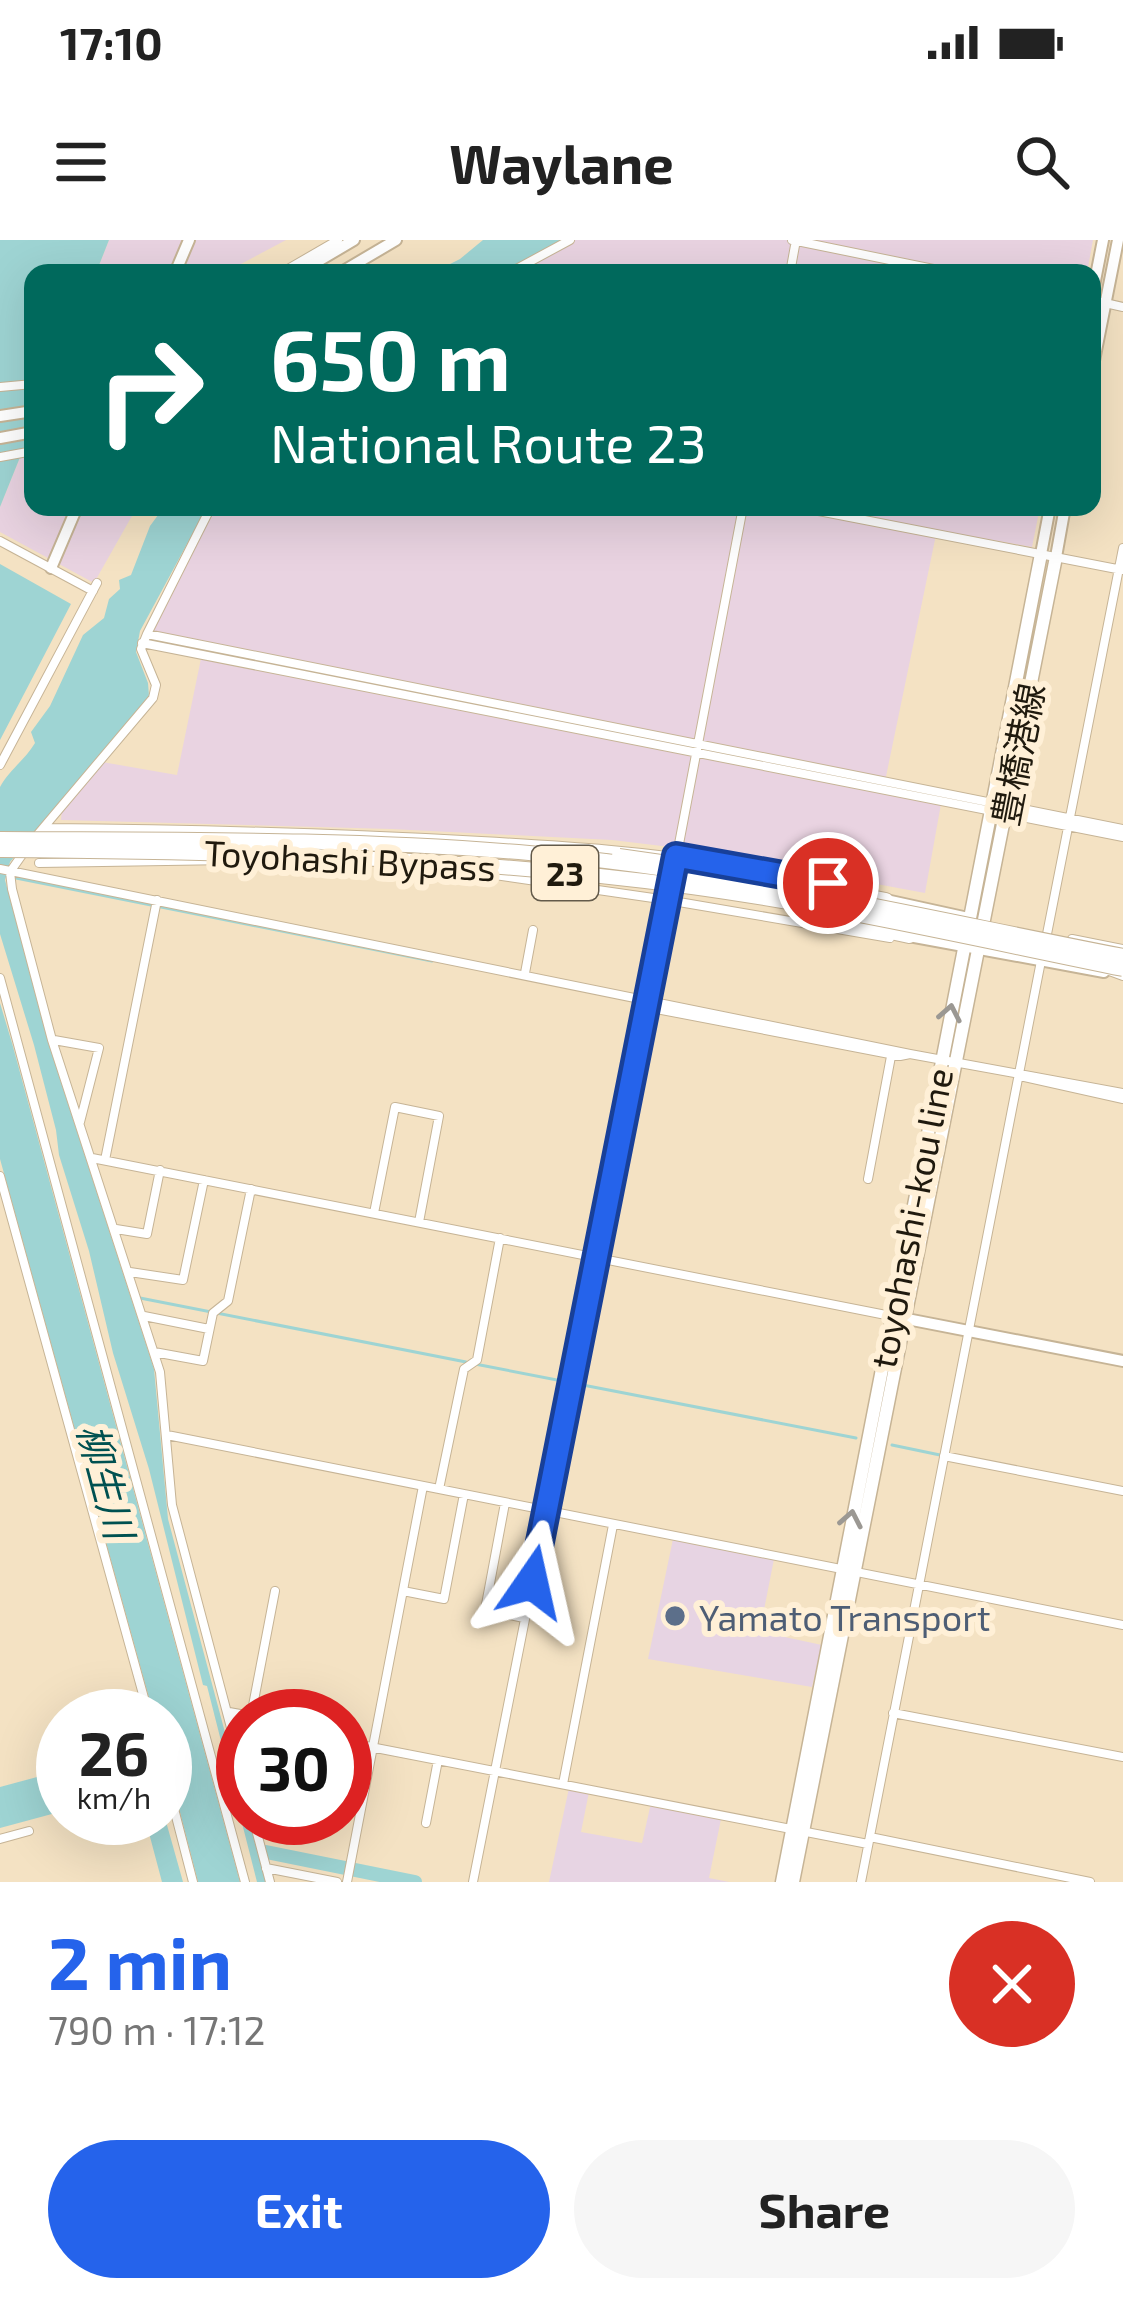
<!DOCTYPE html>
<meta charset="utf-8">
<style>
body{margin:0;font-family:"Exo 2","Noto Sans JP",sans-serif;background:#f6f6f6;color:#222;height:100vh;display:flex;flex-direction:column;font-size:45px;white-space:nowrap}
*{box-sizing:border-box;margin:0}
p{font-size:39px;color:#767676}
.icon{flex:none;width:66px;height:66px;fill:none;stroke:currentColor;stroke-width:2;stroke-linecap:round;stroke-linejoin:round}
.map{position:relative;height:1642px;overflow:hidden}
.panel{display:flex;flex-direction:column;background:#fff;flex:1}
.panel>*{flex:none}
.hud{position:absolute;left:24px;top:24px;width:1077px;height:252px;border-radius:24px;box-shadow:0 12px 48px #0002;background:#00695c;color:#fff;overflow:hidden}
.speed{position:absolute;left:36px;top:1449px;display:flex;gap:24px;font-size:60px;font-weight:700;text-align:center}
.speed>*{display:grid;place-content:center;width:156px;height:156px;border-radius:50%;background:#fff;box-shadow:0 12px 48px #0002;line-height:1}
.speed small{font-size:30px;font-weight:400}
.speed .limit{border:18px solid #d22;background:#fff;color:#111}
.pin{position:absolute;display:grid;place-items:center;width:102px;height:102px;color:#fff;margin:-51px;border:6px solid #fff;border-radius:50%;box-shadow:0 3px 12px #0007}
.me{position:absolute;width:132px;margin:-66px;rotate:11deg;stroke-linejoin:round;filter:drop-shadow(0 0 9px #0008)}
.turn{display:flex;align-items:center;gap:42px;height:252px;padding:0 48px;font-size:54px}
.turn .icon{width:156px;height:156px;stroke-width:2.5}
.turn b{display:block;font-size:84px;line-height:102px}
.round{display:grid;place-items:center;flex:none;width:126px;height:126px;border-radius:63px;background:#f6f6f6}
.headline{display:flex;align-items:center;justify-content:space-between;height:204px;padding:0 48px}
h1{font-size:72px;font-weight:700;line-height:90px;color:#2563eb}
.primary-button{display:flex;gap:24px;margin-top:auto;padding:24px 48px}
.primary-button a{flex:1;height:138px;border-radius:72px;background:#2563eb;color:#fff;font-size:48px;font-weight:700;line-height:138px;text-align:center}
.primary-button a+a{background:#f6f6f6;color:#222}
.status{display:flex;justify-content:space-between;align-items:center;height:84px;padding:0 60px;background:#fff;direction:ltr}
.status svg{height:33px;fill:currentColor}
header{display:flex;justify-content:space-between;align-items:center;height:156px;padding:0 48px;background:#fff;font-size:54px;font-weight:700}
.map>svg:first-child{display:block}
</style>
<div class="status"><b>17:10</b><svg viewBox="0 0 49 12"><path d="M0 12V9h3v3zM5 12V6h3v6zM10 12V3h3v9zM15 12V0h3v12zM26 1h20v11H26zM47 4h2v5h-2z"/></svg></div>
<header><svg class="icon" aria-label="menu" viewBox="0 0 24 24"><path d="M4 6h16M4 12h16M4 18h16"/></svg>Waylane<svg class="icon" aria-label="search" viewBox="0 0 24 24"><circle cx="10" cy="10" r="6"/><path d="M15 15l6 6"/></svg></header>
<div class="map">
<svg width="1123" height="1642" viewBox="0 0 1123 1642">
<rect width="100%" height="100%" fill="#f4e2c3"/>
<path fill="#e7d4e3" d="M673,1299L774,1319L762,1380L782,1383L780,1396L822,1405L812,1447L648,1419Z
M569,1548L589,1552L581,1592L642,1603L651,1563L721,1579L709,1638L729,1642H549Z"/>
<path fill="#e9d3e1" d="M109,0H286L224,33H96Z
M574,0H1093L1087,33H513Z
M33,185V267H137L94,343L0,292V267Z
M213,267H1040L1032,307L937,290L883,551L941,564L925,653L687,609L612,600L391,589L61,580L62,568L102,522L177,535L204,404L152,393Z"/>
<path fill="#9ed4d3" d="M0,0H109L96,33H33V185L0,267Z
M483,0H561L501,33H432L460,19Z
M164,267H207L140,391L136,412L148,443L149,456L10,622L5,640L48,802L154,1129L168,1279L243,1560V1578H248L266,1642H257L207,1446L203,1445L149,1229L113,1113L89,1011L59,915L56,890L34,805L0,694V547C10,529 24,521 35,503L31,492L50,466L83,395L104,378L109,359L120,349L119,340L131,335L150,286Z
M0,324L71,364L0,500Z
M0,763L12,803L240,1642H198L165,1514V1476H154L0,919Z
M63,1530V1571L0,1588V1547Z
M145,1578H165L183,1642H162Z"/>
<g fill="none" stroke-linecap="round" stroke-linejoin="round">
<path stroke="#9ed4d3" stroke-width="3" d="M146,399L955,559
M11,637L432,721
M140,1058L466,1122
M475,1124L856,1198
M892,1205L940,1215"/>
<path stroke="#9ed4d3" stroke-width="14" d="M266,1612L415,1642"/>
<defs>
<path id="minor" d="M792,0L953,33
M281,33L338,0
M509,33L570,0
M790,33L796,0
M1092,60L1123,67
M0,147L33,144
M0,217L33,211
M798,267L1122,330
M0,301L93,351
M147,394L211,267
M142,403L1123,597
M0,525L97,343
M44,588C190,589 336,593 481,601C567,606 650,611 735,626
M33,600L153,458L156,445L141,409L147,394L1123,589
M24,612L10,632L12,649L52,800L160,1132L172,1265L243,1533
M39,623L230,620
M675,625L743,267
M0,629L910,814L1123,853
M750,629L806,639
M460,630L667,660L890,698
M1047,694L1123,308
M1072,699L1123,709
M1104,729L1123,736
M525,733L533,690
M0,738L245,1642
M646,767L900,816L910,814
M54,800L99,808L80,882
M1020,836L1123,859
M92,918L896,1077
M105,920L157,660
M0,936L149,1476
M868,939L892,811
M374,973L395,867L439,876L419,982
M116,989L147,994L160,930
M130,1032L183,1040L204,940
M144,1076L209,1089
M154,1112L203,1121L213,1073L228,1061L251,949
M167,1195L1123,1385
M944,1216L1123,1251
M439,1249L464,1129L477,1120L500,998
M505,1263L485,1370L524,1378
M403,1351L444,1359L464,1254
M229,1472L251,1476L275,1351
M893,1473L1123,1517
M230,1479L243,1481
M345,1502L868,1604
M165,1534L193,1642
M563,1544L613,1285
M253,1578L270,1642
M426,1583L438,1520
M870,1597L1090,1642
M0,1599L29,1591
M266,1628L337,1642
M347,1642L423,1246
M473,1642L670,646
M861,1642L1041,721"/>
<path id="tertiary" d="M175,33L189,0
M298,33L354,0
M340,33L396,0
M1092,56L1103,0
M1092,131L1118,0
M0,176L33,171
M0,198L33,192
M1041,314L1050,267
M1056,317L1065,267
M51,328L77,267
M886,660L968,678
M909,696L1104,732
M907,1079L1123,1121"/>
<path id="secondary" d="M782,1642L1041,314
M793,1642L1056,317"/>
<path id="trunk" d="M804,644L886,660
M798,672L909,696"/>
</defs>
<use href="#minor" stroke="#c6b496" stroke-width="10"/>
<use href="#tertiary" stroke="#c6b496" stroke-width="14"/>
<use href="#secondary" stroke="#c6b496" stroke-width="15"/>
<use href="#trunk" stroke="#c6b496" stroke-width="16"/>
<use href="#minor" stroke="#fff" stroke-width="8"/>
<use href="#tertiary" stroke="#fff" stroke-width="10"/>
<use href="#secondary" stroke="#fff" stroke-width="12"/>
<use href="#trunk" stroke="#fff" stroke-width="14"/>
<defs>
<path id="trunk-bridge" d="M0,599C176,600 353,598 529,613C729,630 927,678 1123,716
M0,610C232,612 462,616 692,647C837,667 980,700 1123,729
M619,616L752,635"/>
</defs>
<use href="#trunk-bridge" stroke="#c6b496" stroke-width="16" stroke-linecap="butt"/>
<use href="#trunk-bridge" stroke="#fff" stroke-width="14"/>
</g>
<defs><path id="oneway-chevron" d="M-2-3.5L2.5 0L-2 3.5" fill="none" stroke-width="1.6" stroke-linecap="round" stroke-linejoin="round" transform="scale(3)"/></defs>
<g stroke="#9b9893">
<use href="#oneway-chevron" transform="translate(950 773) rotate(-79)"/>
<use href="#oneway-chevron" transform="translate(851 1279) rotate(-79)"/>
</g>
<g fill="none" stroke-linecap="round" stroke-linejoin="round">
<defs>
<path id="route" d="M532,1342L676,616L828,643"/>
</defs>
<use href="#route" stroke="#184099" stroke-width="30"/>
<use href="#route" stroke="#2563eb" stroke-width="21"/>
</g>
<circle fill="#5c6f8a" stroke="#fff0d7" stroke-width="4.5" cx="675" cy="1376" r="12"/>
<g text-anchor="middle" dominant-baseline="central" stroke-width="12" stroke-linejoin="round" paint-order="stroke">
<rect fill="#fff0d7" stroke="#635a4a" stroke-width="3" x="532" y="606" width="66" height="54" rx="9"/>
<g font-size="33" font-weight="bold" fill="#201a0e">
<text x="565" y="633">23</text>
</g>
<g font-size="36" fill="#201a0e" stroke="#fff0d7">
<text transform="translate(1017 514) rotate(-79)">豊橋港線</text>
<text transform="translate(350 619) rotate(3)">Toyohashi Bypass</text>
<text transform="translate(910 978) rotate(-79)">toyohashi-kou line</text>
</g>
<g font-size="36" fill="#4e5e75" stroke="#fff0d7" text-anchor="start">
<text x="699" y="1376">Yamato Transport</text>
</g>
<g font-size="39" font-style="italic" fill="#005151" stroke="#fff0d7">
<text transform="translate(107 1241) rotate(75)">柳生川</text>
</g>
</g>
</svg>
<div class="speed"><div>26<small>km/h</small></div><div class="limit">30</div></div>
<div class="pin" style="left:828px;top:643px;background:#d93025"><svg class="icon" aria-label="arrive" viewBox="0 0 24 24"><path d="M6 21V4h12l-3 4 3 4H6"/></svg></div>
<svg class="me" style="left:532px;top:1342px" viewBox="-20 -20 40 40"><path d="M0-17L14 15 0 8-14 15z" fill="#2563eb" stroke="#fff" stroke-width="4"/></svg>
<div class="hud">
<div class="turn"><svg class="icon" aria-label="right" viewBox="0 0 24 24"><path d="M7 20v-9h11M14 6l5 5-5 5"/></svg><div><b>650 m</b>National Route 23</div></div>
</div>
</div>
<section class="panel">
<div class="headline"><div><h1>2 min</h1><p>790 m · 17:12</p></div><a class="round" style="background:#d93025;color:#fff"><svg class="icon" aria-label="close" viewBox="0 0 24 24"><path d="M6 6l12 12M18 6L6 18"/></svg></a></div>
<div class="primary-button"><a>Exit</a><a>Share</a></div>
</section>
